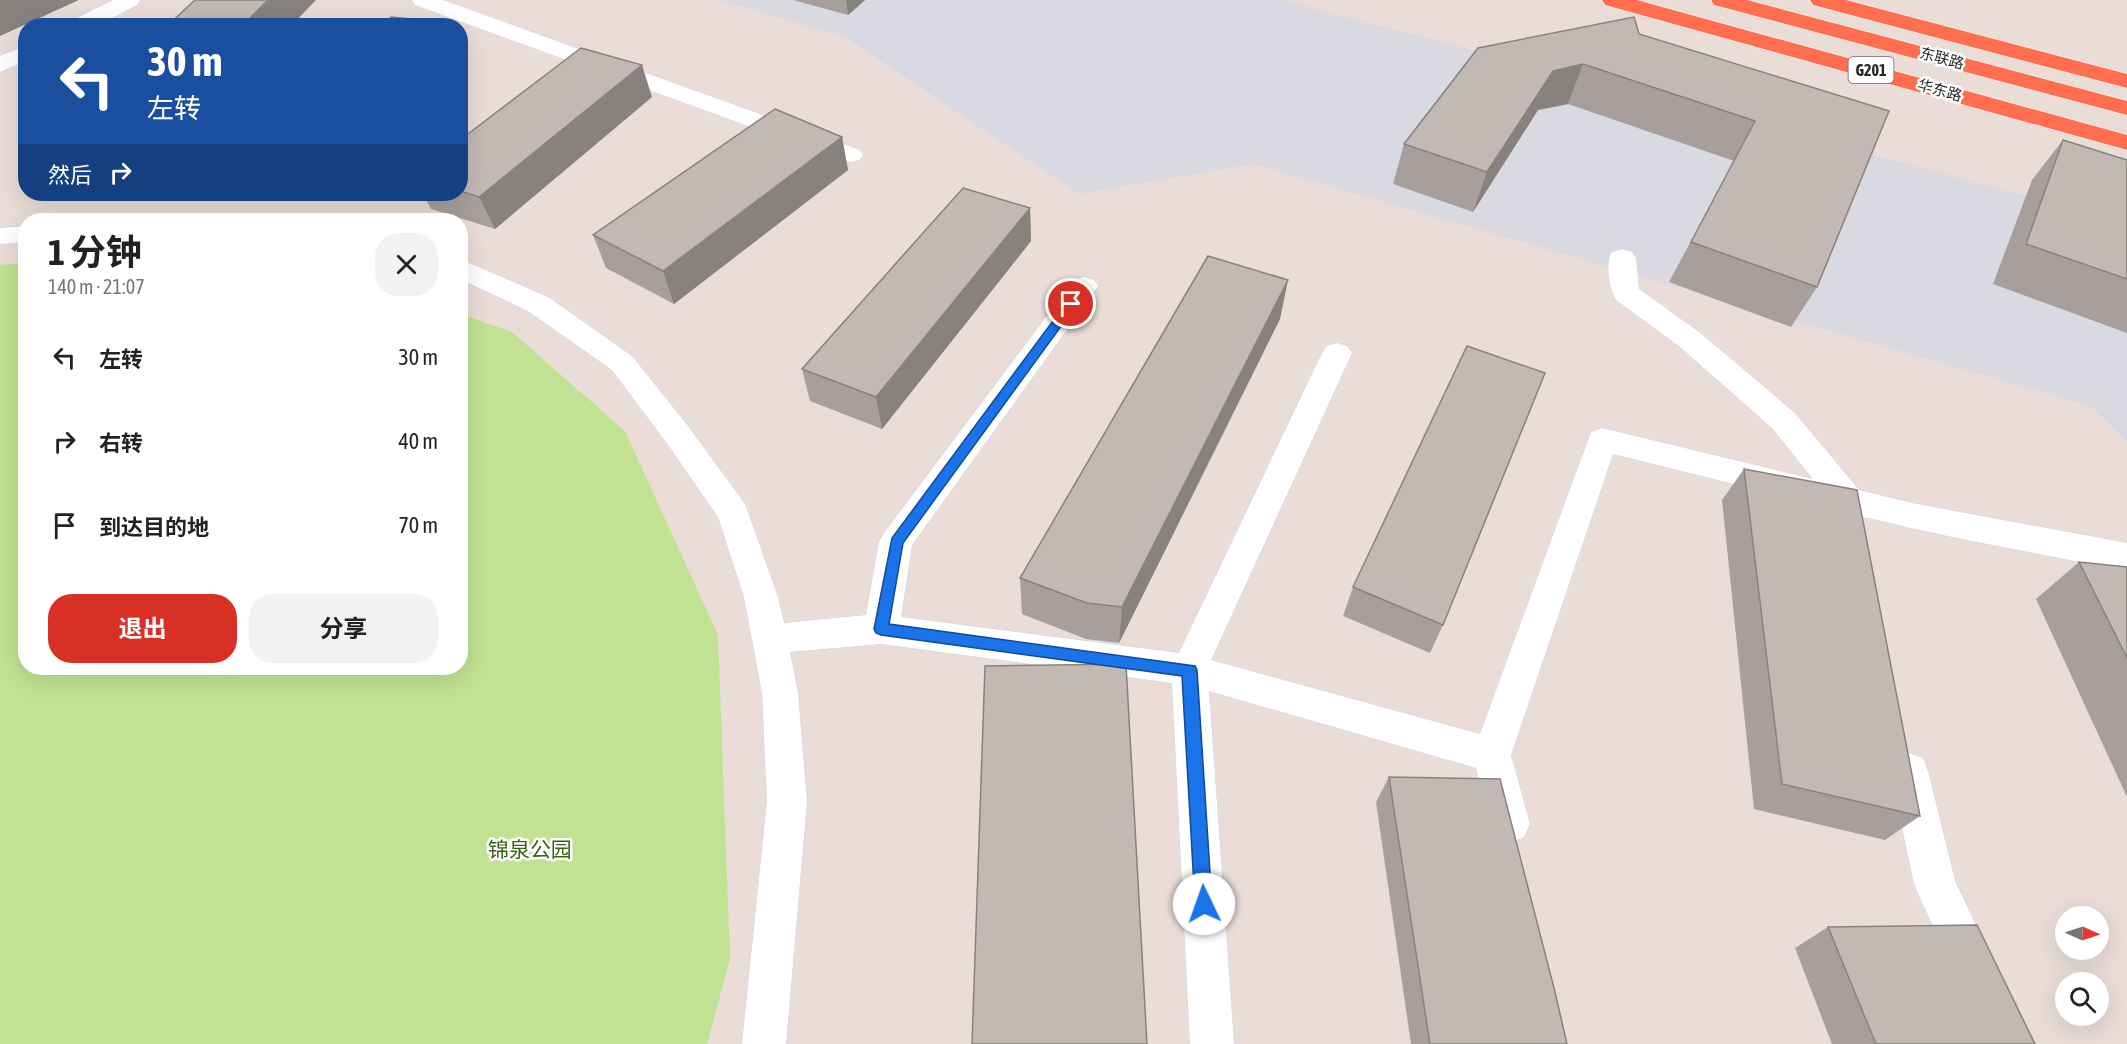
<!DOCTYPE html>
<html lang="zh">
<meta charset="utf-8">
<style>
body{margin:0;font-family:"Asap Condensed","Noto Sans SC",sans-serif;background:#f2f2f2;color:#222;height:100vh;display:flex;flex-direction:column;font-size:22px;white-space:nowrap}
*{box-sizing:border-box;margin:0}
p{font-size:20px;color:#767676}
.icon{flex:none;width:33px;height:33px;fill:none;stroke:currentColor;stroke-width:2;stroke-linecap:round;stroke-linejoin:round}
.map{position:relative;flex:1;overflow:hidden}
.panel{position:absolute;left:18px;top:213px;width:450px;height:462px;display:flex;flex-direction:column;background:#fff;border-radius:24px;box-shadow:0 6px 24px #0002}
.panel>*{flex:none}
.guide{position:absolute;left:18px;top:18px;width:450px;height:183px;border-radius:24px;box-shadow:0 6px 24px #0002;background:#1a4fa0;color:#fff;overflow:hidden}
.needle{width:39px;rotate:93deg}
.tools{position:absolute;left:2055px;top:906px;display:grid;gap:12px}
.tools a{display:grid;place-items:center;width:54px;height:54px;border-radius:50%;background:#fff;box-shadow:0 6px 24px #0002;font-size:30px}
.pin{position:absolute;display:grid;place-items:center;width:51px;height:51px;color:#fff;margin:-26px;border:3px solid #fff;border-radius:50%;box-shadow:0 2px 6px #0007}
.me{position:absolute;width:66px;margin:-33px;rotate:357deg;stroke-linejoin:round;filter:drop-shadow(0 0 4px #0008)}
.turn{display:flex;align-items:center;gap:21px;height:126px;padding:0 30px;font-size:27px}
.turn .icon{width:78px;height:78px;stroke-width:2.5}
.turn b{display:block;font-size:42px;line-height:51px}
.then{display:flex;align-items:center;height:57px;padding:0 30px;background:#0003;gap:12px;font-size:22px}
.round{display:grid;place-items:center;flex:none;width:63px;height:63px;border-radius:24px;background:#f2f2f2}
.head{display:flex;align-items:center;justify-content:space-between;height:102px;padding:0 30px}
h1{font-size:36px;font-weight:700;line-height:45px}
.primary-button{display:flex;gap:12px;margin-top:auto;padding:12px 30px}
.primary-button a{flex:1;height:69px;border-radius:24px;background:#d93025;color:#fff;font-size:24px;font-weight:700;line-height:69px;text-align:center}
.primary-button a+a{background:#f2f2f2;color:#222}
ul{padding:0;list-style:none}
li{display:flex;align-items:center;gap:18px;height:84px;padding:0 30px}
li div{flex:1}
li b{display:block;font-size:22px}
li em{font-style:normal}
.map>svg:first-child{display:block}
</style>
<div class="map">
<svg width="2127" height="1044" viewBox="0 0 2127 1044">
<rect width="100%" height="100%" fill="#eaddd7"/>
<path fill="#d9d9e2" d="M720,0H1282L2127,222V442L2090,406L1253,164L1079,194L845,37Z"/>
<path fill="#c1e292" d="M25,263L26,668H460L461,314L512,332L625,431L718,635L730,959L707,1044H0V265Z"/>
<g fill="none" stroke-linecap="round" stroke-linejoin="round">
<defs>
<path id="street" d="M113,0H140L137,5L97,26H68L71,21Z
M412,0H443L860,150L863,155L860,160L851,162L842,160L415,5Z
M26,45V61L0,72V56Z
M26,226V242L0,244V228Z
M1622,249L1632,252L1636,258L1639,289L1699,332L1795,413L1859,490L1912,503L2127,543V571C2042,554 1957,540 1873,519C1860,516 1850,520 1837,516L1834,509L1613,454L1511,755L1530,824L1524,837L1510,843L1496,837L1490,824L1476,768L1209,691L1234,1044H1190L1172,683L881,644L790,652L798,693L807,801L786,1044H742L767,801L762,693L744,597L718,517L666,442L612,370L528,311L460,279V259L548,297L632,356L688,426L745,504L778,597L784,623L866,615L879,542L884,533L1074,280L1084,277L1094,280L1098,286L1094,292L912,545L901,617L1179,653L1322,353L1327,346L1337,343L1347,346L1352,353L1211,660L1480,734L1591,432L1602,428L1813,479L1773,429L1679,346L1616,300C1609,288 1605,263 1612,252Z
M1909,753L1923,758L1928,771L1955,881L2032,1044H1987L1920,898L1914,884L1890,771L1895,758Z"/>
<path id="highway" d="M1602,0H1637L2127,135V150L1605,5Z
M1711,0H1747L2127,101V115L1714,5Z
M1810,0H1846L2127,74V88L1813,5Z"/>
</defs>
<use href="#street" stroke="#cdd6e1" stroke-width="1"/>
<use href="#highway" stroke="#fff" stroke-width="1"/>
<use href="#street" fill="#fff" fill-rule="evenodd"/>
<use href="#highway" fill="#ff6e4e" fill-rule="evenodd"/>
</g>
<path fill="#a79f9b" d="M793,0H865L848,15Z
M1639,34L1889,111L1817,287L1791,327L1669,282L1734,161L1568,104L1538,110L1473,212L1393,184L1404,144Z
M652,97L495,229L431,209L423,194H460V140Z
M842,137L848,170L674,304L606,268L593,235Z
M2063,140L2127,160V333L1993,284L2032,180Z
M1030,208L1031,241L882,429L810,401L802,369Z
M1280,319L1119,643L1086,639L1022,614L1020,578Z
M1744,469L1920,816L1885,840L1754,809L1722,500Z
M2079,562L2127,567V797L2036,599Z
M1353,587L1443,625L1430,653L1343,616Z
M1389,777L1567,1044H1411L1376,802Z
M1828,927L2035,1044H1832L1795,948Z"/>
<path fill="#88827e" d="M0,0H79L0,36Z
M268,0H316L291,26H242Z
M846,0H865L848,15Z
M460,40L467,55L460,62Z
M1583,64L1568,104L1538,110L1473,212L1487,172L1553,71Z
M642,65L652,97L495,229L479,197Z
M842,137L848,170L674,304L663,271Z
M1030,208L1031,241L882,429L876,397Z
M1288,280L1280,319L1119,643L1122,607Z"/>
<path fill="#c2b9b4" stroke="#88827e" stroke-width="1.5" d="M195,0H268L242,26H167Z
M391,17L453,23L451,26H383Z
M1634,17L1639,34L1889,111L1817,287L1691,242L1755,121L1583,64L1553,71L1487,172L1404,144L1478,48Z
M581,48L642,65L479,197L460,191V140Z
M775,109L842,137L663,271L593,235Z
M2063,140L2127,160V279L2026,244Z
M963,188L1030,208L876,397L802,369Z
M1208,256L1288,280L1122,607L1087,603L1020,578Z
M1467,346L1545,373L1443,625L1353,587Z
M1744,469L1857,490L1920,816L1782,784Z
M2079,562L2127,567V658Z
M1126,664L1147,1044H972L985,666Z
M1389,777L1500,779L1554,988L1567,1044H1430Z
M1977,925L2035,1044H1876L1828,927Z"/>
<path fill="#1a73e8" stroke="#114b97" stroke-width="1.5" d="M1071,300L1077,304L1075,307L903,543L889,624L1195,666L1197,670L1212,904L1210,910L1204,912L1198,910L1195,904L1182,676L881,635L876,633L874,629L892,538L1067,302Z"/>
<g text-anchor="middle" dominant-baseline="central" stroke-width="5" stroke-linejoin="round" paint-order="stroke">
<g font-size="15" fill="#272727" stroke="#fff">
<text transform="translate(1942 58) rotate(15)">东联路</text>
<text transform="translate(1940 90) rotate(16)">华东路</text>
</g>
<rect fill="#fff" stroke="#686868" stroke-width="1.5" x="1848.5" y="57" width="45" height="26" rx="4.5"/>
<g font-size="16" font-weight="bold" fill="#272727">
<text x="1871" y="70">G201</text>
</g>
<g font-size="21" fill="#3a6318" stroke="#fff">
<text x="530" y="849">锦泉公园</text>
</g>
</g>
</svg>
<div class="tools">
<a><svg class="needle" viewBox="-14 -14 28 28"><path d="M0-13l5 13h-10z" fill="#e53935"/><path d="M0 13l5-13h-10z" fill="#767676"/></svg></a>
<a><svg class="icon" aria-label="search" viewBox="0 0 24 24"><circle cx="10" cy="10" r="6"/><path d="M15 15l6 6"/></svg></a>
</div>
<div class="pin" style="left:1071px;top:304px;background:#d93025"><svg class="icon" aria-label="arrive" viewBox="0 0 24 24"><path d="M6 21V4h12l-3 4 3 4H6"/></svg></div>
<svg class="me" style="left:1204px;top:904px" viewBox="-20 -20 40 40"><circle r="19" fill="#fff"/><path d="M0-13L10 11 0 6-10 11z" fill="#1a73e8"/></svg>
<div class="guide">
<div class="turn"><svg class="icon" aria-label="left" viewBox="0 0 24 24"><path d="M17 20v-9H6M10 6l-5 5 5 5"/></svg><div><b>30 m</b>左转</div></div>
<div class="then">然后<svg class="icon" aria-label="right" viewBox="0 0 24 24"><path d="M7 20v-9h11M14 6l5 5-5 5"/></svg></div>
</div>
<section class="panel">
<div class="head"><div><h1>1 分钟</h1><p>140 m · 21:07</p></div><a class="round"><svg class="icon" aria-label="close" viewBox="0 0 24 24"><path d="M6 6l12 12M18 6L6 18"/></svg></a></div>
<ul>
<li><svg class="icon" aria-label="left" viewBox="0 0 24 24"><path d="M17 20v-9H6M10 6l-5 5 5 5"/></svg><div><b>左转</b></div><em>30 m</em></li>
<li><svg class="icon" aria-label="right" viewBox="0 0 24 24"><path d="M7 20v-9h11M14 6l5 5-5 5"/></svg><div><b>右转</b></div><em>40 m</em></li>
<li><svg class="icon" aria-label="arrive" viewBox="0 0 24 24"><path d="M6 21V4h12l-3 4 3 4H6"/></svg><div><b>到达目的地</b></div><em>70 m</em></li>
</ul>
<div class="primary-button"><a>退出</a><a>分享</a></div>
</section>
</div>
